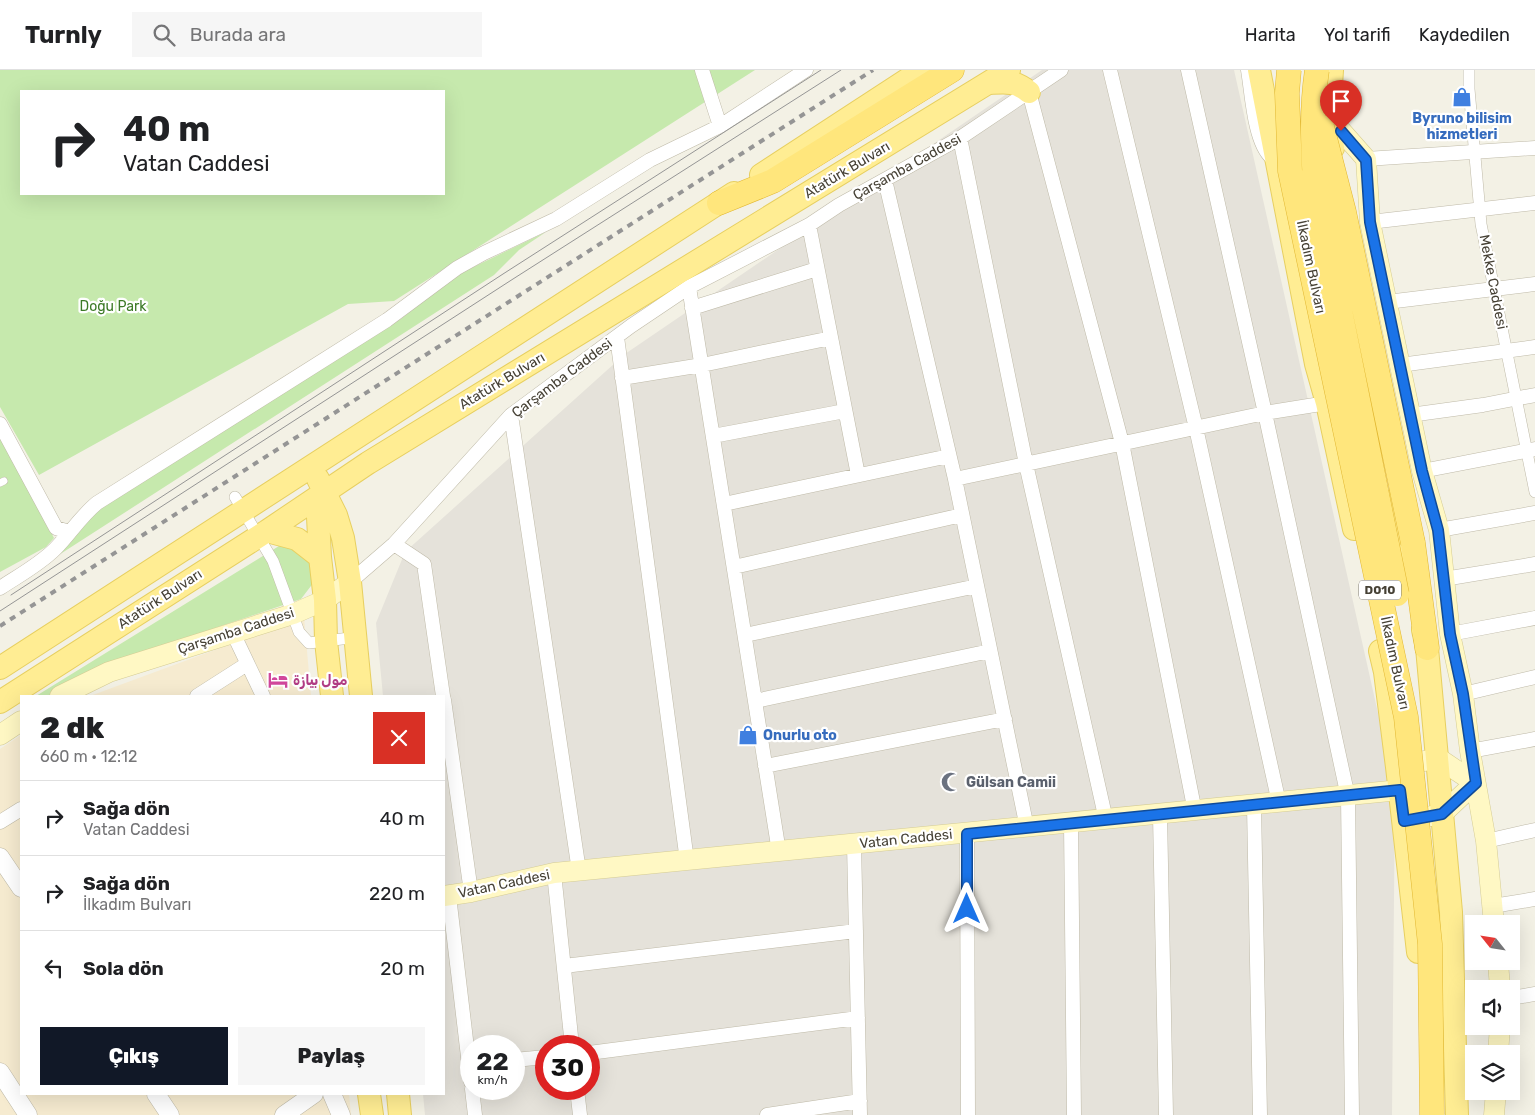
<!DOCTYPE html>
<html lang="tr">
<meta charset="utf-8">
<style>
body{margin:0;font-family:Rubik,"Noto Sans Arabic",sans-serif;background:#f6f6f6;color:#202124;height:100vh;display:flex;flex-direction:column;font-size:19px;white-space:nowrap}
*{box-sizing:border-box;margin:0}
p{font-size:16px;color:#757577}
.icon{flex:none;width:28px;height:28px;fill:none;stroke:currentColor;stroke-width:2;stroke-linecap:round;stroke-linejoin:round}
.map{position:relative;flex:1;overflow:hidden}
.side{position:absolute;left:20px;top:625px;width:425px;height:400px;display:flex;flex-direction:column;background:#fff;border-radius:0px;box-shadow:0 5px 20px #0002}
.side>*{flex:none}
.guide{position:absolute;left:20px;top:20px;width:425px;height:105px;border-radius:0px;box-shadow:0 5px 20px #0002;background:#fff;color:#202124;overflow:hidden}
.needle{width:32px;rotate:300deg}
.controls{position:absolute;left:1465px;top:845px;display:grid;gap:10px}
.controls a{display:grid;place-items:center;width:55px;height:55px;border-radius:0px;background:#fff;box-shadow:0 5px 20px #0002;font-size:25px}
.speed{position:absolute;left:460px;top:965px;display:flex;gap:10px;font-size:25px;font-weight:700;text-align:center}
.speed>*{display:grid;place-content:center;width:65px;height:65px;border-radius:50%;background:#fff;box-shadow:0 5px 20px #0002;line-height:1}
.speed small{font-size:12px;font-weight:400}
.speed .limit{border:8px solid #d22;background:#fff;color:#111}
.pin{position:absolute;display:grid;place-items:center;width:42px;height:42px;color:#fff;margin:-51px -21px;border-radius:50% 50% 50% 0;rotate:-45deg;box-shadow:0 0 5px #0007}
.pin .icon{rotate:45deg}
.me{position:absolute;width:55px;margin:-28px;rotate:0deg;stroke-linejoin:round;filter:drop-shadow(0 0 4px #0008)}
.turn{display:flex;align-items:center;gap:18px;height:105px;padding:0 20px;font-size:22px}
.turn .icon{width:65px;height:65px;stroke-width:2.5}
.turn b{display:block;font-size:35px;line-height:42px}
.round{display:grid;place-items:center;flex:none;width:52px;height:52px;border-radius:0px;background:#f6f6f6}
.head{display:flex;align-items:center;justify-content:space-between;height:85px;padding:0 20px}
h1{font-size:30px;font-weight:800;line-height:38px}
.action{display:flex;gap:10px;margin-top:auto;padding:10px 20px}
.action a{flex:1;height:58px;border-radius:0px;background:#111827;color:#fff;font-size:20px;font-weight:800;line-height:58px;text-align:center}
.action a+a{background:#f6f6f6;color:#202124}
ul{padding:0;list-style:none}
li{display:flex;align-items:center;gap:15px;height:75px;padding:0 20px;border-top:1px solid #e0e0e0}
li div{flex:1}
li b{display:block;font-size:19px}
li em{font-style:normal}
header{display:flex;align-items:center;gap:30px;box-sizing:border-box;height:70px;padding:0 25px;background:#fff;border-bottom:1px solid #e0e0e0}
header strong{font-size:24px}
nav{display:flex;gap:28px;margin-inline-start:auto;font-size:18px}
.search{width:350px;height:45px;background:#f6f6f6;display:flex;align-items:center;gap:12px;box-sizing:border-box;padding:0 18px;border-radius:0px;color:#757577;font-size:19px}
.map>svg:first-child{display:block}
</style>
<header>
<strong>Turnly</strong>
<div class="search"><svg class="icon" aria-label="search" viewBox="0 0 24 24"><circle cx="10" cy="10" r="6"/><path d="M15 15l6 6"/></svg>Burada ara</div>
<nav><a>Harita</a><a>Yol tarifi</a><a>Kaydedilen</a></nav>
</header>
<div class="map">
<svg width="1535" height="1045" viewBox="0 0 1535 1045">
<rect width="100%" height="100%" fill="#f3f1e5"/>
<path fill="#f6ebd0" d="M304,547L311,626H90Z
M21,665V1024H349L351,1045H0V679Z"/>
<path fill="#e5e2da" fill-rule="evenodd" d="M1042,0H1234L1395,719L1392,1045H425L423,1024H444V626H383L376,553L405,482L625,284ZM471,976H514V1019H471ZM546,976H589V1019H546Z"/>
<path fill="#c6e9ad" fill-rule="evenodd" d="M0,0H755L394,231L348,234L39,405L0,337ZM21,21H444V124H21Z
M546,162L519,180L494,205L51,490L79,459L101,438L402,248L443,215L461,203Z
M0,366L54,468L46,477L0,502Z
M290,475L310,490L314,512L301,529L91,600L49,626H36L279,476Z"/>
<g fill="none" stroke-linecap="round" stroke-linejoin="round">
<defs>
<path id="service" d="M0,413L4,411"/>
<path id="pedestrian" d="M1469,0V19L1481,154L1535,422
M235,427L273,491L299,562L309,573L358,567"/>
<path id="minor" d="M702,0L720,56
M1110,0L1196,358L1279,733
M1188,0L1265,343L1348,727L1352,1045
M1248,0C1252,23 1254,71 1271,87
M1029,22L1122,373L1195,742
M960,68L1026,394L1106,750
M1366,89L1535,78
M885,110L955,409L1027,758
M1370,152L1535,133
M809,155L858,405
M689,217L779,782
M1387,232L1535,214
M692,238L817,199
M617,267L687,791
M1400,295L1535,277
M622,308L702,295L831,268
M511,345L579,801
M1410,345L1483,335L1535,325
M0,354L56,458L69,462
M713,366L845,341
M1422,401L1535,379
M955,409L1265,343L1327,333
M724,434L949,386
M1439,460L1535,443
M394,474L424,494L443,626
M734,497L962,445
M1444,509L1535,494
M350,512L394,474L511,345L631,256L689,217L809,155L839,135L960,68L1061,0
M0,518C18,506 39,495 55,479C70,464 80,447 97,433L387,250L457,198L484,183L556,149L650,90L720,56L806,0
M233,563L263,626
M1450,564L1535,548
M745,565L977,516
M1463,624L1535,607
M197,626L247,594
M444,630L471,822
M755,631L990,581
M1470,681L1535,669
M765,696L1005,649
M1254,736L1260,1045
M1160,745L1166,1045
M0,752L21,739
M1071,753L1074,1045
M967,764L968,1045
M1486,771L1535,760
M854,774L860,1045
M554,803L572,976
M449,826L471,1012
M1493,836L1535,829
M564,896L856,861
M1511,928L1535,924
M589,983L858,948
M514,990L546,987
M472,1019L475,1045
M577,1019L580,1045
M767,1045L860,1031"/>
<path id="tertiary" d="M0,787L21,818
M0,1002L28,1045
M156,1024L170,1045
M332,1024L341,1045
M284,1045L314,1024"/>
<path id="secondary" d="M1329,47L1366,89L1370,152L1422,401L1439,460L1450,564L1463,624L1470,681L1486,771L1494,854
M60,626L109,602L293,544L325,530L350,512
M0,665L21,651
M1397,697L1438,688L1475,713L1442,744L1404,751
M444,826L471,822L554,803L1400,720
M1498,891L1500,919
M1498,984L1500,956
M1494,1045L1496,1021"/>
<path id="primary" d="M1259,0L1316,294L1327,333L1354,459
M1332,0L1329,47L1333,78
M990,13C1008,12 1015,11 1029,22
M761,105L922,0
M318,409L336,445L343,468L350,512L361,626
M324,422L318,447L320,487L325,530L326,571L332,626
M1389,432L1410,512
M267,461L297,469L320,487
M1423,560L1427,578L1451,842L1457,1045
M1380,581L1385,602L1397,697L1418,882
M0,598L734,123
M0,632L267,461L368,393L1009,0
M369,1024L372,1045
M398,1024L400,1045"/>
<path id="trunk" d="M719,133L773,111L952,0
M1413,473L1427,578"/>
</defs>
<use href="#service" stroke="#bfbaa8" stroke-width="8"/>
<use href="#pedestrian" stroke="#bfbaa8" stroke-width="12"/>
<use href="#minor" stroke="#bfbaa8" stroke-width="15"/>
<use href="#tertiary" stroke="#bfbaa8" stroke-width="19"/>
<use href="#secondary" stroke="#d5cc94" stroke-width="21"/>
<use href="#primary" stroke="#e7cf60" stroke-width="24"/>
<use href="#trunk" stroke="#e2b731" stroke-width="25"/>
<use href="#service" stroke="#fff" stroke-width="7"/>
<use href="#pedestrian" stroke="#fff" stroke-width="11"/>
<use href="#minor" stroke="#fff" stroke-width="14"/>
<use href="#tertiary" stroke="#fff" stroke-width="18"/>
<use href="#secondary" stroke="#fff8c4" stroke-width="20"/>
<use href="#primary" stroke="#ffed93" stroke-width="22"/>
<use href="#trunk" stroke="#ffe67c" stroke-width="24"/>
<path stroke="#959595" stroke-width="1" d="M11,525L503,204L821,0
M0,541L513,209L841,0"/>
<path stroke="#959595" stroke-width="4" stroke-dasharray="6 6" stroke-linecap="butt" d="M0,556L873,0"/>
<defs>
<path id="trunk-bridge" d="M1289,0L1287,23L1290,101L1406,647L1430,874L1432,1045
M1317,0C1311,39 1313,77 1315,116L1397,524
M1322,57L1344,142L1413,473"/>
</defs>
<use href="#trunk-bridge" stroke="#e2b731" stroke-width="25" stroke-linecap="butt"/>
<use href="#trunk-bridge" stroke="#ffe67c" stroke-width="24"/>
</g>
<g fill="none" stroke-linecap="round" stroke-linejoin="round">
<defs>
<path id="route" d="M967,839V764L1400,720L1404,751L1442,744L1476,713L1463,624L1450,564L1438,460L1422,401L1370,152L1366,90L1341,61"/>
</defs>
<use href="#route" stroke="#114b97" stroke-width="12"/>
<use href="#route" stroke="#1a73e8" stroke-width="9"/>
</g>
<defs>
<symbol id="shop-bare" viewBox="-9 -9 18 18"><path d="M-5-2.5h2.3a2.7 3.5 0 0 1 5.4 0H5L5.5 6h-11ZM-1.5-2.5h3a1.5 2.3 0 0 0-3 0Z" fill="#3f7fe0" stroke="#fff" stroke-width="2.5" paint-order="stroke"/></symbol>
<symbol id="hotel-bare" viewBox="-9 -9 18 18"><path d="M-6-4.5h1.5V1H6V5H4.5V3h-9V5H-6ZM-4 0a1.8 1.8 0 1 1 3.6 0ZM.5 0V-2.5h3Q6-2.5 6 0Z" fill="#d1479c" stroke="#fff" stroke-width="2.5" paint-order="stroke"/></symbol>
<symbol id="mosque-bare" viewBox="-9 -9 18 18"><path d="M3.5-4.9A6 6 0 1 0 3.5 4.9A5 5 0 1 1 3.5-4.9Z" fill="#6b7280" stroke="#fff" stroke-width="2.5" paint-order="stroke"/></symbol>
</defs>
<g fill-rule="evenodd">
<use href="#shop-bare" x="1448" y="13" width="28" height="28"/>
<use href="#hotel-bare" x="264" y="596" width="28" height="28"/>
<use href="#shop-bare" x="734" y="651" width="28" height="28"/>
<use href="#mosque-bare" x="937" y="698" width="28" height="28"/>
</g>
<g text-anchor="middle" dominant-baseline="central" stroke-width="4.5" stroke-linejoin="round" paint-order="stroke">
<rect fill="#fff" stroke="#7e7a72" stroke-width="1" x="1359" y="510.5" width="42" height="19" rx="4"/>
<g font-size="12" font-weight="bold" fill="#464135">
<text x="1380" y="520">D010</text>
</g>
<g font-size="14" font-weight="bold" fill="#366cbe" stroke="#fff">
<text x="1462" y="48">Byruno bilisim<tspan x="1462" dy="16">hizmetleri</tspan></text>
<text x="763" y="665" text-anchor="start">Onurlu oto</text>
</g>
<g font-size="14" fill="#464135" stroke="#fff">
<text transform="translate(907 97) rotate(-29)">Çarşamba Caddesi</text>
<text transform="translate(847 100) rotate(-31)">Atatürk Bulvarı</text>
<text transform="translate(1311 197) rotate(78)">İlkadım Bulvarı</text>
<text transform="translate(1493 212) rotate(79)">Mekke Caddesi</text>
<text transform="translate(562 308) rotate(-37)">Çarşamba Caddesi</text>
<text transform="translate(502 311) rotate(-31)">Atatürk Bulvarı</text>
<text transform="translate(160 529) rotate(-33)">Atatürk Bulvarı</text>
<text transform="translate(236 561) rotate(-18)">Çarşamba Caddesi</text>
<text transform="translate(1395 593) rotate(78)">İlkadım Bulvarı</text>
<text transform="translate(906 769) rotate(-6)">Vatan Caddesi</text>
<text transform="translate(504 814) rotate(-12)">Vatan Caddesi</text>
</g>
<g font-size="14" fill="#3c7a26" stroke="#fff">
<text x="113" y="236">Doğu Park</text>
</g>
<g font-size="14" font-weight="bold" fill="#b23c85" stroke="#fff" text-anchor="start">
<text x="293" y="610">مول بيازة</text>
</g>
<g font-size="14" font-weight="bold" fill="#5b616d" stroke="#fff" text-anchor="start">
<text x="966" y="712">Gülsan Camii</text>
</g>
</g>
</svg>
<div class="controls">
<a><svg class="needle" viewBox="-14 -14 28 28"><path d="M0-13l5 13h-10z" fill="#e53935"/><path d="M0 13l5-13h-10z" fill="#757577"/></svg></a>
<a><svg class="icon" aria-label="sound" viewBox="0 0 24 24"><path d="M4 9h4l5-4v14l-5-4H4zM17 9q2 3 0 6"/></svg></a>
<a><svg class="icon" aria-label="layers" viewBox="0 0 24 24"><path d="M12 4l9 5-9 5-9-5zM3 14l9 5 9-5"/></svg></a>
</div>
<div class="speed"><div>22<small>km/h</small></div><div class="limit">30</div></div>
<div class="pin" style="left:1341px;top:61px;background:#d93025"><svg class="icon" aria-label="arrive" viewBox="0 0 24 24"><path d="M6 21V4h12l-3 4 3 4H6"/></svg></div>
<svg class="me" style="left:967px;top:839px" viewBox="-20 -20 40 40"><path d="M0-17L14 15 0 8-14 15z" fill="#1a73e8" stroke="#fff" stroke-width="4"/></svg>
<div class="guide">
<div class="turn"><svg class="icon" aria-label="right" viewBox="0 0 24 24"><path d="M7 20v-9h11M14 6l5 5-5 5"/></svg><div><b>40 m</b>Vatan Caddesi</div></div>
</div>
<section class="side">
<div class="head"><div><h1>2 dk</h1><p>660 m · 12:12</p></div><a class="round" style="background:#d93025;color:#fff"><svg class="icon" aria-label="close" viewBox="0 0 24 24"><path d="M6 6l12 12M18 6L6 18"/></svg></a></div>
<ul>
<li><svg class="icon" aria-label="right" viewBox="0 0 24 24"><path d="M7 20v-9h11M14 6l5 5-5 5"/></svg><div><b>Sağa dön</b><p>Vatan Caddesi</p></div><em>40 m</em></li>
<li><svg class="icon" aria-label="right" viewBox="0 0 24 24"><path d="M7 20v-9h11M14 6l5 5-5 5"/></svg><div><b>Sağa dön</b><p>İlkadım Bulvarı</p></div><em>220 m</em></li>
<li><svg class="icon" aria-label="left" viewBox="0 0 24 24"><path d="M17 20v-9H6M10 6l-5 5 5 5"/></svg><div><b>Sola dön</b></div><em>20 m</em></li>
</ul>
<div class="action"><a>Çıkış</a><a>Paylaş</a></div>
</section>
</div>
